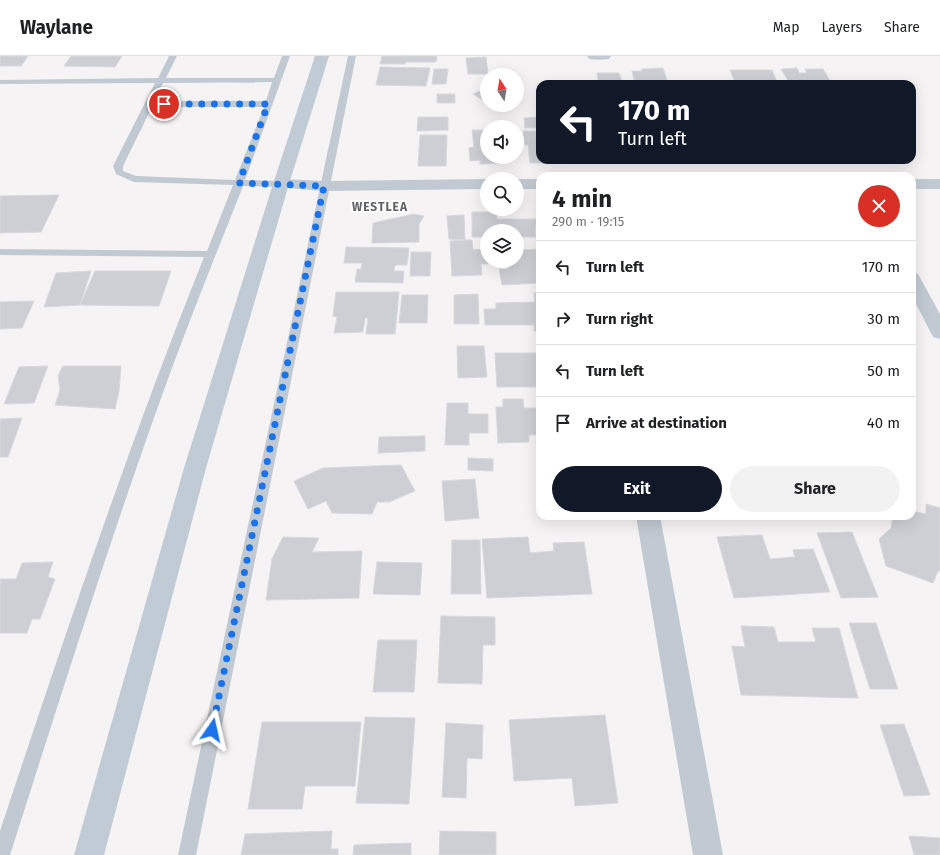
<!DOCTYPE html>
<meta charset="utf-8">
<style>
body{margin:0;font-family:"Fira Sans",sans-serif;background:#f2f2f2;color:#202124;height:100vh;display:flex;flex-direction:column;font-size:15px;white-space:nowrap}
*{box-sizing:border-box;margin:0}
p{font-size:13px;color:#757577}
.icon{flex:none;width:22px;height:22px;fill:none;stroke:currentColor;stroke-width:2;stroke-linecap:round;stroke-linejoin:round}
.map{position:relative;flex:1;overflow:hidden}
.panel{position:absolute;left:536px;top:116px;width:380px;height:348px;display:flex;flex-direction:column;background:#fff;border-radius:12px;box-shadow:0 4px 16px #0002}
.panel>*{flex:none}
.top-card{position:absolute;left:536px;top:24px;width:380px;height:84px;border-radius:12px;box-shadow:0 4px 16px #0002;background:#111827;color:#fff;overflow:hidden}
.needle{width:26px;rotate:348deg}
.tools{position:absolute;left:480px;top:12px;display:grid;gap:8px}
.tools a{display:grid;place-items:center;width:44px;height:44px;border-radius:50%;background:#fff;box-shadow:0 4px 16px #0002;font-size:20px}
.pin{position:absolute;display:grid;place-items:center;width:34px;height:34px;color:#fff;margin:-17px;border:2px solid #fff;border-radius:50%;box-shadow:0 1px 4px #0007}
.me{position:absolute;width:44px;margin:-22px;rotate:11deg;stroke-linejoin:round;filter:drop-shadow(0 0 3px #0008)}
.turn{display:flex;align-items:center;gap:14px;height:84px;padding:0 16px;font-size:18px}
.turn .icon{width:52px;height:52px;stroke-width:2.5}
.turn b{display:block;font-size:28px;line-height:34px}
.round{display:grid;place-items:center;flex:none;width:42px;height:42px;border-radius:21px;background:#f2f2f2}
.summary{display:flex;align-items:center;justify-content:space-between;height:68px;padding:0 16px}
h1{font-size:24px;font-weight:700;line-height:30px}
.cta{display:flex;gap:8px;margin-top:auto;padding:8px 16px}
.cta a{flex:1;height:46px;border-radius:24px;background:#111827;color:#fff;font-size:16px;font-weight:700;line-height:46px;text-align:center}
.cta a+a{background:#f2f2f2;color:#202124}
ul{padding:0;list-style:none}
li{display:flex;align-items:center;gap:12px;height:52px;padding:0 16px;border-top:1px solid #e0e0e0}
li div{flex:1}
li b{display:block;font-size:15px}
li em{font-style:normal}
header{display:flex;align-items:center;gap:24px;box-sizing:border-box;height:56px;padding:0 20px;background:#fff;border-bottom:1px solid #e0e0e0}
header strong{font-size:19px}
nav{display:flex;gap:22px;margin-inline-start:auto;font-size:14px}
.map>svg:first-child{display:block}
</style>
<header>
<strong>Waylane</strong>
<nav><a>Map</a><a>Layers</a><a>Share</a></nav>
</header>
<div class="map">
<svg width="940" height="799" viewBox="0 0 940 799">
<rect width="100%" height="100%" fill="#f5f3f3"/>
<path fill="#cdcfd5" stroke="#d7d9de" d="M0,0H28L21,10H0Z
M71,0H122L115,11L64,10Z
M382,0H437L436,6H406L405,8H380Z
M486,1L488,18H468L466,2Z
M380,11L430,12L426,30L376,29Z
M663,12L668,28H635L632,15H642V13Z
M797,12L799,17H807L805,13H823L832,28H790L781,13Z
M434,13H448L446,28H432Z
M730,14H772L778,28H752L751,26H735Z
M597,17H619L623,28H599Z
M487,32V47L473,38Z
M437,38H455V47H437Z
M418,61H448V74L417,75Z
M540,61V72H525L524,62Z
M472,74H487V101H505L506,107L480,108V104L470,105L469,92L474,91Z
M523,75H540V104H572V107H530L528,89H525Z
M420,79H447L446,110H418Z
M624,104H638L639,107H625Z
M653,104H697L698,105L653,106Z
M787,104H814L815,106H788Z
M844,104H867L869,106L846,107Z
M59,139L41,176L0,177V140Z
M472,156H497V163H540V170H535L536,181H517V175H487V181H472Z
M414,158L424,160L419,168V186L372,187L373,167Z
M464,159L465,184L449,183L447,160Z
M465,184H472L473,194L486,193L488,208H481L482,219L452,220L450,185Z
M346,191L409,192L407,209H395L394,215H404L403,227L355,226L357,213H361L362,207H344Z
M540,193V208H536L537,214H540V227L502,229L499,213H508L507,205H517V194Z
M411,196H431L430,220H410Z
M91,215L80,249L44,251L56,217Z
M95,215H171L159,250L80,249Z
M336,236H399L395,278H366L368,262H365L363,276L334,277L337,261L333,260Z
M534,237H540V275H534V269H485L484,253H496V247L535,246Z
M478,238L479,268H454V239Z
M402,239H428L427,267H399Z
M34,245L22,272L0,273V246Z
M457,290H484L487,321L458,322Z
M495,297H540V331H497Z
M48,310L34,347L4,348L19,311Z
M63,310H121L119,335L115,353L55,349L60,334L58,320Z
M503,343H523L524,352H540V379H529V386L498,387L496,351H503Z
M447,347H468V358H488V377H469V389H445Z
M22,362L8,401H0V363Z
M425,380V395L378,397L379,381Z
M468,402L493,403V415L468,414Z
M401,409L415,435L389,446H377L372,458L332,457L326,445L308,453L294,425L323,412Z
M475,423L479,462L445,465L442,425Z
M926,448L940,452V515H938L933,527L886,510L879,483L891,472L893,460H912V455L926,458Z
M852,476L878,541L841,542L817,477Z
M762,479L770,503L795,501L793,494L813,493L830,536L734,542L717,481Z
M283,481L319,482L312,496L362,495L359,542L266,544L272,503Z
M528,481L530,497L554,495L553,487L584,486L592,538L487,542L482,483Z
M452,484H480L481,538H451Z
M53,506L48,521L55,523L40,563H32L27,577H0V523H16L22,507Z
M377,506L422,507L420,539L373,538Z
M441,560L495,561V589H483L482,628L438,627Z
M849,567H876L898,633H870Z
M741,570L774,571L778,586H816L812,572H839L858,642L741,639L732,590L745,591Z
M378,584H417L414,636H373Z
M605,659L618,747L575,750L572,722L514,725L509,664Z
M365,661L415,662L409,748L356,747Z
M262,666H361L355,730H305L302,753H248Z
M446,667L483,669L482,703L467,702L466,742L442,741Z
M904,668L930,739L904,740L880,669Z
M332,775L331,793H338V799H241L245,778Z
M440,775L496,776V799H439Z
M909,780L940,782V799H914Z
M411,787V799H353L354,789Z"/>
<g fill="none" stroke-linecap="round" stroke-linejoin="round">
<path fill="#c1cad2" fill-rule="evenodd" d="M169,0H177L166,22H274L282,0H290L245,124L281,125L286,128L281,131L243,130C213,206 182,282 155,359C103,505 57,652 10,799H0V775C64,582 128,390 204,201L0,199V193L207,195L233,129L134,126L116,118L113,110L155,27L0,28V24L158,22ZM272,26L266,45H154L163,27ZM152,51H264L235,124L136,120L123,115V110Z
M348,0H356L196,799H178Z"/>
<path fill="#c1cad2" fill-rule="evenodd" d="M587,0H611L609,3C602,4 596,4 589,3Z
M281,123L324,125L487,123V133L324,135L275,131L273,128L275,125Z
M517,123H540V133H517Z
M912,123H940V133H912Z
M912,216L918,218L940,258V283L933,281L912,240Z
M636,460H660L723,799H693Z"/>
<path fill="#c1cbd6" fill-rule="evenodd" d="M315,0H329L289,128L206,412L104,799H74L184,412L273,128Z"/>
</g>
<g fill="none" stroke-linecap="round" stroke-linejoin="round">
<path stroke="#1a73e8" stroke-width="7" stroke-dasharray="0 12.6" d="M164,48H268L239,127L324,130L212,674"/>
</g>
<g text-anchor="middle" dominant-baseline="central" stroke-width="3.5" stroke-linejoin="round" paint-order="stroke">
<g font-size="12" font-weight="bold" letter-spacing="1" fill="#5f6368" stroke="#fff">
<text x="380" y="151">WESTLEA</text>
</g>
</g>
</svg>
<div class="tools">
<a><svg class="needle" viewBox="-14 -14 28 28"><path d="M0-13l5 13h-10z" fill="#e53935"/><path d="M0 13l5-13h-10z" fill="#757577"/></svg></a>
<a><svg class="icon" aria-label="sound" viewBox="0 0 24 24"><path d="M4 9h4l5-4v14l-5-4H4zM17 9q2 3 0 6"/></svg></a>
<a><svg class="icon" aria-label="search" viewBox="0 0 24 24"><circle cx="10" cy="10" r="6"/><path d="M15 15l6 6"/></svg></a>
<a><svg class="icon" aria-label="layers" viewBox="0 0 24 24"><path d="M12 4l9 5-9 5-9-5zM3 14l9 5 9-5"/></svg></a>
</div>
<div class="pin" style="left:164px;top:48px;background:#d93025"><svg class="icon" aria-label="arrive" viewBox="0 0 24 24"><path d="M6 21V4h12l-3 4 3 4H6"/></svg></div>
<svg class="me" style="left:212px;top:674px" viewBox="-20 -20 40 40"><path d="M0-17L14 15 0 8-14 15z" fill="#1a73e8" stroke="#fff" stroke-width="4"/></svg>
<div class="top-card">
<div class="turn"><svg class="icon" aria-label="left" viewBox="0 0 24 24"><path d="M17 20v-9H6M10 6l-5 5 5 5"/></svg><div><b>170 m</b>Turn left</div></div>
</div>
<section class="panel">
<div class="summary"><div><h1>4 min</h1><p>290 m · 19:15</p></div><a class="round" style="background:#d93025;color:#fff"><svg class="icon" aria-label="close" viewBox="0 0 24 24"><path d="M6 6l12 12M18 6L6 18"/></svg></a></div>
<ul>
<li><svg class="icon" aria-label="left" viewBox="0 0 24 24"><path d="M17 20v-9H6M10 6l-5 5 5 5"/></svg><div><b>Turn left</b></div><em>170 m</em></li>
<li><svg class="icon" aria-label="right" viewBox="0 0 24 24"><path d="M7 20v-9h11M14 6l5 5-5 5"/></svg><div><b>Turn right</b></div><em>30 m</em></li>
<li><svg class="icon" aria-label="left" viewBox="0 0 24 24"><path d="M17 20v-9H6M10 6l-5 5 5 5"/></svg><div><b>Turn left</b></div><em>50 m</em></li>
<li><svg class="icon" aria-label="arrive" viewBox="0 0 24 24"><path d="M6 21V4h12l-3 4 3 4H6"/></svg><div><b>Arrive at destination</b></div><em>40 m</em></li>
</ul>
<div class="cta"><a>Exit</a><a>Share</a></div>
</section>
</div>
